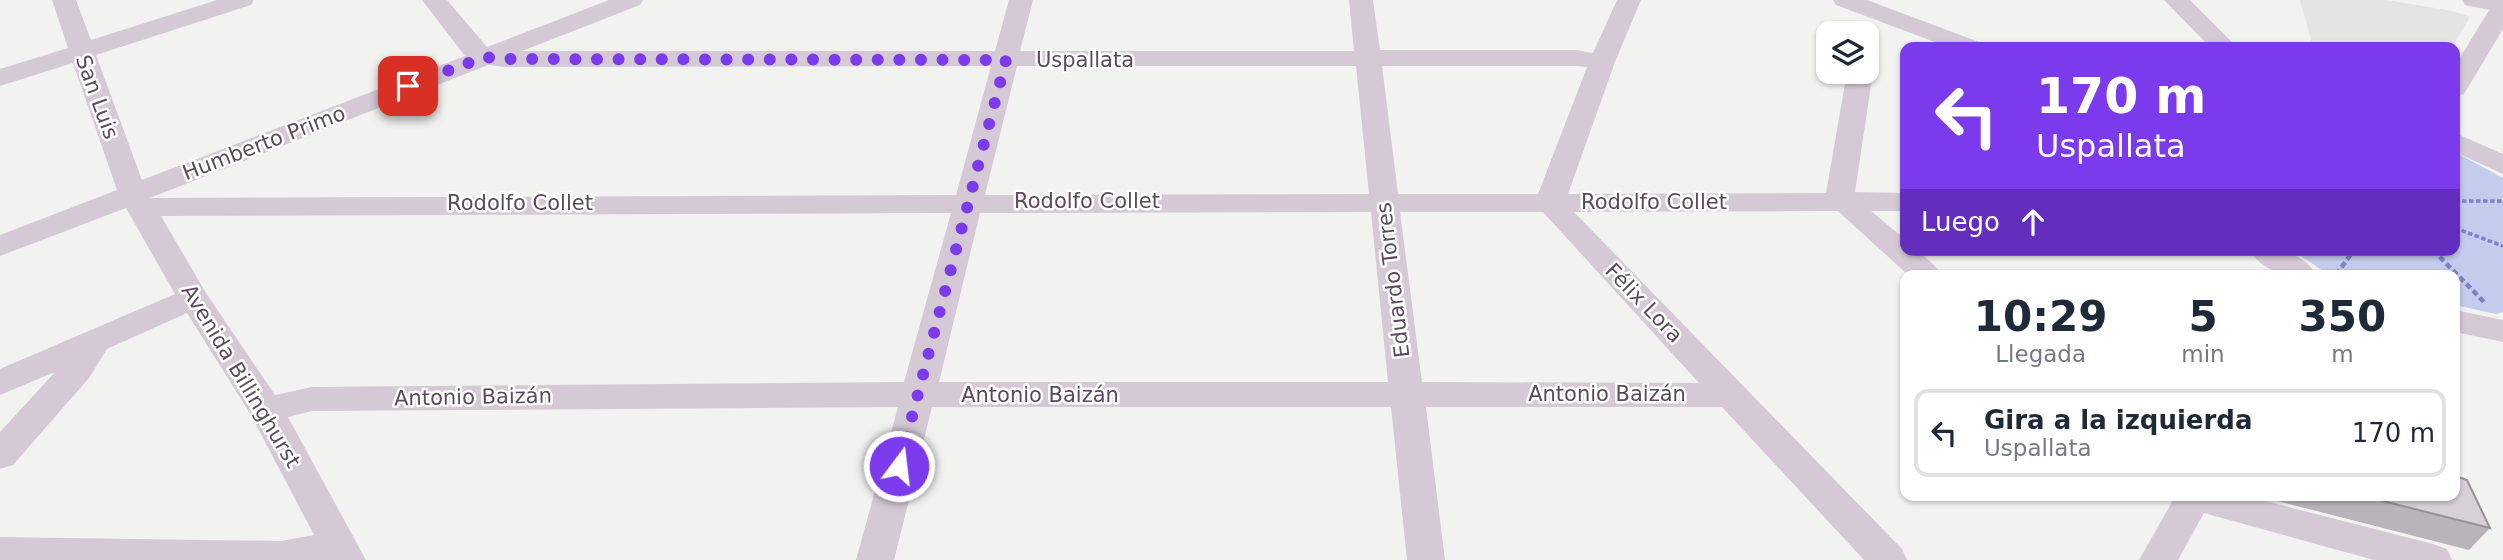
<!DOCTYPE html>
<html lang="es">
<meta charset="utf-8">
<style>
body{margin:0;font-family:"DejaVu Sans",sans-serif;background:#f2f2f3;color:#1f2937;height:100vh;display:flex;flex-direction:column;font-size:26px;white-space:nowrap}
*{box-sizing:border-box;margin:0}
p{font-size:23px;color:#747a83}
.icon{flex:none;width:38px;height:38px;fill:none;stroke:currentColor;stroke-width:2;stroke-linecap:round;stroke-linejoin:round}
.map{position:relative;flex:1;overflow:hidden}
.drawer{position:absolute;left:1900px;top:270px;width:560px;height:231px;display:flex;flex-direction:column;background:#fff;border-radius:14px;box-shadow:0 2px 5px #0004}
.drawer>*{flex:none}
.hud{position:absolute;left:1900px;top:42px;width:560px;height:214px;border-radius:14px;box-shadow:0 2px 5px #0004;background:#7c3aed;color:#fff;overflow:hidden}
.fabs{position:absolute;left:1816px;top:21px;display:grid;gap:14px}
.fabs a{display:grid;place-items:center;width:63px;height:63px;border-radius:14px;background:#fff;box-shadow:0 2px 5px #0004;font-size:35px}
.pin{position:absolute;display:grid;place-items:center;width:60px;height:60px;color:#fff;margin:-30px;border-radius:14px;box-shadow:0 4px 10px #0006}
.me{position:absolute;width:77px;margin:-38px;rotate:15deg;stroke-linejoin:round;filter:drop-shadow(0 0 5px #0008)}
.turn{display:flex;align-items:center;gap:24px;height:147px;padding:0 21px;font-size:32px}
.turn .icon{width:91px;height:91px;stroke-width:2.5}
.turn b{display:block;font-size:49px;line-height:60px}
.then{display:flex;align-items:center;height:66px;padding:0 21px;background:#0003;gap:14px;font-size:26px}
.eta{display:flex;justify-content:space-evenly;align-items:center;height:119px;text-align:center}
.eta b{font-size:42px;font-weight:600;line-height:49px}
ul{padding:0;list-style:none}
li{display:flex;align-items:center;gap:21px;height:88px;margin:0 14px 10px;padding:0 7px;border:4px solid #e0e1e3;border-radius:14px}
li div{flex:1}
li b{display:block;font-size:26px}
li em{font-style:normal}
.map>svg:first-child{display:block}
</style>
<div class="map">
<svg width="2503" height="560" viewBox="0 0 2503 560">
<rect width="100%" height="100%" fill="#f2f3f1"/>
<path fill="#e4e4e2" d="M2300,0H2387L2453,11L2470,17L2452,47H2313Z"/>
<path fill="#c4cbec" d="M2455,152L2503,178V312L2496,314L2455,305V275H2329L2292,250H2455Z"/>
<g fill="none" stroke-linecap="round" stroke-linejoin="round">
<path stroke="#7e83c8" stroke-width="3.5" stroke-dasharray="4.5 2.5" stroke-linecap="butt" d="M2455,201H2503
M2455,228L2503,246"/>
<path stroke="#7e83c8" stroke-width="4.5" stroke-dasharray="6 3.5" stroke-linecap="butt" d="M2433,250L2485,303
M2336,275L2354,250"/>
<path fill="#d5c9d6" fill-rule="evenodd" d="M52,0H76L91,40L217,0H254L251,5L96,55L142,180L465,56L422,0H447L487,47L609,0H643L640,5L522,51H995L1009,0H1033L1020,51H1354L1349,0H1373L1380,50H1576L1593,53L1617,0H1641L1615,62L1568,194L1826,193L1847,72H1867L1869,66L1873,72L1855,192L1906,193V211H1871L1906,240V250H1918L1944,275H1908L1838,211L1574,212L1902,549L1907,560H1864L1722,407H1426L1445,560H1407L1391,407H932L894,560H856L898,407L312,411L288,417L366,560H0V537L281,541L314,535L251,415L187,313L107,349L89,378L13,465L0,469V432L55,372L0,395V369L175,294L126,208L0,256V235L117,190L73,63L0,86V69L68,48ZM488,65L505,67L991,66L956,195L150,198ZM1017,66H1356L1369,194L985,195ZM1382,66H1576L1587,67L1538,194H1398ZM1371,212L1388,382H939L980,213ZM1400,212H1543L1699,383L1422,382ZM951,213L904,382L312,387L275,395L206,293L161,216Z
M1833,0H1867L1979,42L1983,47H1948L1836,5Z
M2164,0H2190L2237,47H2210Z
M2462,0H2503V29L2464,94L2455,96V66L2489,10L2465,5Z
M2455,133L2503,154V174L2455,152Z
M2249,250C2276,250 2300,249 2317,275C2289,275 2266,276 2249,250Z
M2455,310L2503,320V342L2455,332Z
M2176,495H2242L2433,544L2447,549L2452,560H2374L2204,513L2178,560H2139Z"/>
</g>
<path fill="#b9b4b9" d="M2254,495H2455L2490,528L2469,550Z"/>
<path fill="#d7d1d7" stroke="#969296" stroke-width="2" d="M2455,476L2467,480L2490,528L2359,495H2455Z"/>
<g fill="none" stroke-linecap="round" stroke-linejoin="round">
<path stroke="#7c3aed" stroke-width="12" stroke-dasharray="0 21.6" d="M408,86L484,57L505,59L1006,60L899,466"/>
</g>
<g text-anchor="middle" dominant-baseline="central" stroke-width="5" stroke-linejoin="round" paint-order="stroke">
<g font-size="21" fill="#5b4a5d" stroke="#fff">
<text x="1085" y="60">Uspallata</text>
<text transform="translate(97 97) rotate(70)">San Luis</text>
<text transform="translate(264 143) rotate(-21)">Humberto Primo</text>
<text x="1087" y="201">Rodolfo Collet</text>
<text x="1654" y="202">Rodolfo Collet</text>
<text x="520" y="203">Rodolfo Collet</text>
<text transform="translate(1393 280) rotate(-97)">Eduardo Torres</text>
<text transform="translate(1644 303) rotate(46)">Félix Lora</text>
<text transform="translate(241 376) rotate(59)">Avenida Billinghurst</text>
<text x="1607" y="394">Antonio Baizán</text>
<text x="1040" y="395">Antonio Baizán</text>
<text transform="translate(473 397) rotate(-1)">Antonio Baizán</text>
</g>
</g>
</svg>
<div class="fabs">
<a><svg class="icon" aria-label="layers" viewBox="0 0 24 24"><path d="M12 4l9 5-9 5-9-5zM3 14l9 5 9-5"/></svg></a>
</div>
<div class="pin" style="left:408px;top:86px;background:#d93025"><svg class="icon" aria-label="arrive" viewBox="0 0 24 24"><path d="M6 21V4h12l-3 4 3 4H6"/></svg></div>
<svg class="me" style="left:899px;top:466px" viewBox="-20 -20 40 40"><circle r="17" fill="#7c3aed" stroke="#fff" stroke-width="3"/><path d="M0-11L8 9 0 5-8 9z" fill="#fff"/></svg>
<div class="hud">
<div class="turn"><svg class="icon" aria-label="left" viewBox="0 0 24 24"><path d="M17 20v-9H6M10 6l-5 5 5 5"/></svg><div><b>170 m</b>Uspallata</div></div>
<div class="then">Luego<svg class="icon" aria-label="ahead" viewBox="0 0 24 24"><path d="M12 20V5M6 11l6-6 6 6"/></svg></div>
</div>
<section class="drawer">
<div class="eta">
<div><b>10:29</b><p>Llegada</p></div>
<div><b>5</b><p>min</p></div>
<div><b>350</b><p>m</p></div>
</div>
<ul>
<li><svg class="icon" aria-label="left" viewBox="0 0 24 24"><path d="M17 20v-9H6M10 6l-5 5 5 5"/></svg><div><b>Gira a la izquierda</b><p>Uspallata</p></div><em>170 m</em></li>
</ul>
</section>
</div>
